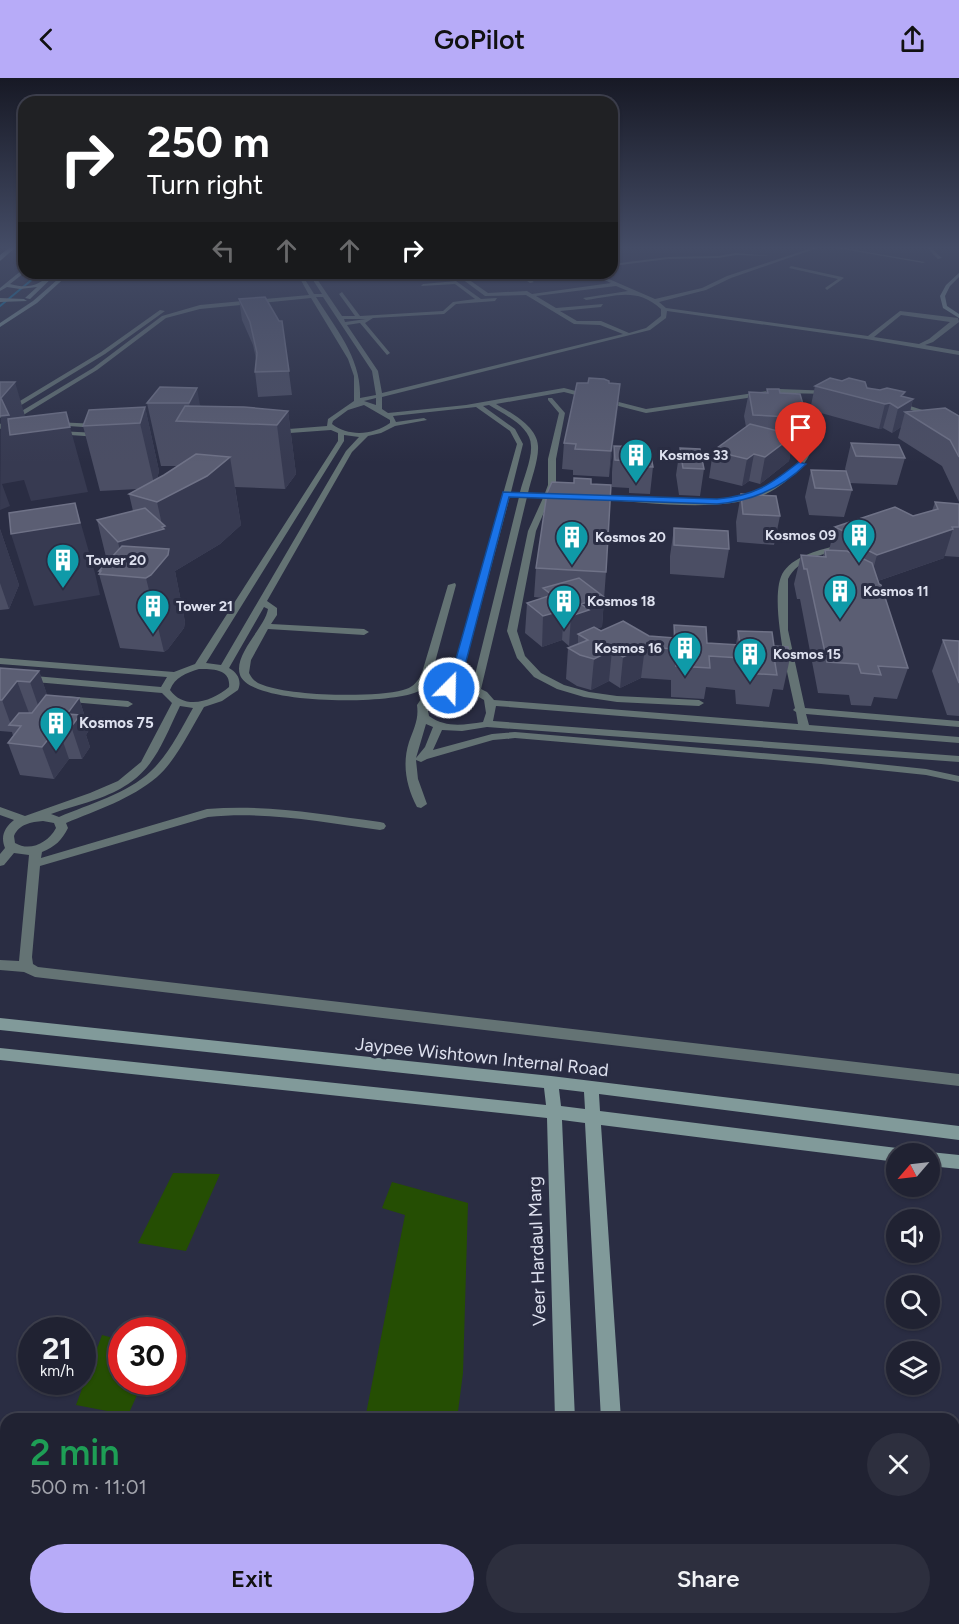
<!DOCTYPE html>
<meta charset="utf-8">
<style>
body{margin:0;font-family:Figtree,sans-serif;background:#2d2f3e;color:#f1f3f6;height:100vh;display:flex;flex-direction:column;font-size:22px;white-space:nowrap}
*{box-sizing:border-box;margin:0}
p{font-size:20px;color:#a2a4ac}
.icon{flex:none;width:33px;height:33px;fill:none;stroke:currentColor;stroke-width:2;stroke-linecap:round;stroke-linejoin:round}
.map{position:relative;flex:1;overflow:hidden}
.panel{position:absolute;left:0px;top:1335px;width:960px;height:212px;display:flex;flex-direction:column;background:#202232;border-radius:18px 18px 0 0;box-shadow:0 2px 4px #0004,0 0 0 2px #3d3f4d}
.panel>*{flex:none}
.banner{position:absolute;left:18px;top:18px;width:600px;height:183px;border-radius:18px;box-shadow:0 2px 4px #0004,0 0 0 2px #3d3f4d;background:#202124;color:#fff;overflow:hidden}
.needle{width:39px;rotate:242deg}
.buttons{position:absolute;left:886px;top:1065px;display:grid;gap:12px}
.buttons a{display:grid;place-items:center;width:54px;height:54px;border-radius:50%;background:#202232;box-shadow:0 2px 4px #0004,0 0 0 2px #3d3f4d;font-size:30px}
.speed{position:absolute;left:18px;top:1239px;display:flex;gap:12px;font-size:30px;font-weight:700;text-align:center}
.speed>*{display:grid;place-content:center;width:78px;height:78px;border-radius:50%;background:#202232;box-shadow:0 2px 4px #0004,0 0 0 2px #3d3f4d;line-height:1}
.speed small{font-size:15px;font-weight:400}
.speed .limit{border:9px solid #d22;background:#fff;color:#111}
.pin{position:absolute;display:grid;place-items:center;width:51px;height:51px;color:#fff;margin:-62px -26px;border-radius:50% 50% 50% 0;rotate:-45deg;box-shadow:0 0 6px #0007}
.pin .icon{rotate:45deg}
.me{position:absolute;width:66px;margin:-33px;rotate:23deg;stroke-linejoin:round;filter:drop-shadow(0 0 4px #0008)}
.turn{display:flex;align-items:center;gap:21px;height:126px;padding:0 30px;font-size:27px}
.turn .icon{width:78px;height:78px;stroke-width:2.5}
.turn b{display:block;font-size:42px;line-height:51px}
.lanes{display:flex;align-items:center;height:57px;padding:0 30px;background:#0003;justify-content:center;gap:30px;direction:ltr}
.lanes .off{opacity:.35}
.round{display:grid;place-items:center;flex:none;width:63px;height:63px;border-radius:32px;background:#2d2f3e}
.headline{display:flex;align-items:center;justify-content:space-between;height:102px;padding:0 30px}
h1{font-size:36px;font-weight:600;line-height:45px;color:#1e9e55}
.button{display:flex;gap:12px;margin-top:auto;padding:12px 30px}
.button a{flex:1;height:69px;border-radius:36px;background:#b7abf8;color:#111;font-size:24px;font-weight:600;line-height:69px;text-align:center}
.button a+a{background:#2d2f3e;color:#f1f3f6}
header{display:flex;justify-content:space-between;align-items:center;height:78px;padding:0 30px;background:#b7abf8;color:#111;font-size:27px;font-weight:600}
.map>svg:first-child{display:block}
</style>
<header><svg class="icon" aria-label="back" viewBox="0 0 24 24"><path d="M15 5l-7 7 7 7"/></svg>GoPilot<svg class="icon" aria-label="share" viewBox="0 0 24 24"><path d="M12 15V3M7 8l5-5 5 5M5 13v7h14v-7"/></svg></header>
<div class="map">
<svg width="959" height="1546" viewBox="0 0 959 1546">
<rect width="100%" height="100%" fill="#2a2d43"/>
<path fill="#254e03" d="M173,1095L220,1096L186,1173L138,1165Z
M392,1104L468,1125L463,1295L457,1341H365L405,1137L382,1130Z
M102,1257L121,1262L122,1304H143L128,1337L76,1327Z
M325,1541V1540L432,1541V1546H324Z"/>
<g fill="none" stroke-linecap="round" stroke-linejoin="round">
<path stroke="#0683ba" stroke-width="2" d="M0,228L40,195"/>
<path fill="#647374" fill-rule="evenodd" d="M815,169H820L731,200L706,212L659,224L666,230L868,258L900,233L958,240L959,244L933,264L925,267L959,273V277L866,261L667,233L666,240L650,252L382,319V331L388,335L466,327L564,310L646,331L780,311L832,313L833,314L830,316L780,315L646,335L564,314L496,326C511,335 537,348 538,368C539,381 531,402 528,415H545L548,407V381L559,335L548,322V320H552L565,335L556,381V407L552,416L558,418L550,420L536,453L517,553L525,578L541,595L564,607L589,614L617,618L699,622L704,625L699,628L617,624L584,619L557,611L534,599L517,580L507,553L528,453L543,420L527,419L481,611L487,614L494,622L798,646L796,634L793,632L795,630C789,601 767,516 784,493C796,477 820,472 838,467L842,469L841,471C822,477 798,481 788,501V552L805,630L959,643V649L806,636L809,647L959,659V665L496,628L493,643L959,678V684L487,649L462,653L442,652L433,672L492,656L515,654L821,680L926,691L959,698V704L926,697L821,686L515,660L493,662L427,681L421,684L416,682L418,701L427,726L421,730L417,729C406,708 402,686 409,664C414,650 419,641 417,627L423,618L445,608L453,595L517,366L510,353L476,329L393,338L396,344L424,340L427,342L395,348L381,355L368,358L352,374L267,523L277,530V537L271,546L364,551L369,554L364,557L268,551L251,582L249,595C252,601 256,605 263,607C291,618 373,620 403,612C412,610 416,605 421,598L448,507L455,505L456,507L431,599C427,604 424,610 419,613C393,627 251,628 240,597C233,576 265,550 268,531L264,529L229,590C238,595 242,603 238,612L222,623L204,629C192,649 175,684 157,699C131,721 97,732 66,745L68,750C62,762 55,769 42,774L41,780L207,731C265,726 322,736 380,744L384,745L386,748L384,751L380,752C322,744 266,733 208,739L40,788L32,879L33,886L38,889L959,996V1008L35,899L24,894L0,892V882L19,883L29,777L14,775L4,787L0,788V776L5,770C0,758 5,749 14,742L0,737V729L25,738L90,715L118,703L141,684L172,625L162,615L0,601V595L161,609L167,599L0,586V580L174,594L195,586L338,363V355L331,352L276,356L273,354L276,352L327,348L328,341L354,323V298L348,281L311,220L200,231L166,240L97,292L2,350L0,351V346L93,290L162,238L200,227L309,217L297,195H301L314,216H322L311,199L315,198L342,238H355L339,216L342,214L360,238L443,233L453,224L475,221L455,206L421,208L423,206L456,203L481,221L497,220L495,223L456,226L444,236L373,240L365,245L390,275L387,277L360,245L347,247L378,293L382,315L623,256L600,247L574,246L526,217L485,218L454,195H459L464,199L504,195L468,201L488,215L527,213L532,216L611,205L589,195H595L655,221L702,210L727,198ZM616,208L628,213L583,220L586,222C616,218 637,209 661,231V238L646,250L629,255L601,243H577L560,233L601,229L603,226L556,230L536,218ZM316,219H323L372,293L376,317L360,320C362,281 336,251 316,219ZM901,237L950,244L929,261L919,266L874,259ZM344,241H366L345,244ZM376,320V327L364,323ZM364,327L390,342V345C373,357 349,359 332,346L333,343L348,332ZM489,327C503,336 531,348 531,368C532,381 523,402 520,414H511L523,366L515,351L483,328ZM344,357L359,359L346,373L221,587L206,585L344,363ZM510,418L519,419L472,609L456,607L463,595ZM199,591C213,591 231,591 229,609C213,623 185,633 170,612C175,599 186,595 199,591ZM451,613L472,615L484,622L486,635L483,644C463,647 446,650 429,638L427,627L431,622ZM180,628L193,630C181,651 169,676 151,693C127,716 89,726 59,739L51,736C67,730 84,726 100,720C151,701 158,674 180,628ZM426,646L433,649L425,669L416,680ZM43,743L54,745L56,750C48,765 30,774 15,765L14,758C19,746 31,744 43,743Z
M831,169H838L925,184L923,185Z
M883,169H930L942,180L938,181L926,169Z
M736,175L770,178L736,177L718,180L668,181L612,188V186L668,179L718,178Z
M791,188L842,199L844,200L827,212L825,210L838,201L789,190Z
M515,195H520L534,204L530,205Z
M160,232L165,233L105,276L0,340V335L101,274Z
M898,324L959,344V348L896,327V325Z
M797,333H801C814,352 818,373 799,391C790,400 779,410 766,416C721,436 645,424 596,421L592,419L596,417C641,419 721,431 762,412C770,408 777,402 785,396C793,389 802,383 805,372C809,356 799,345 797,333Z
M55,344L98,346L101,348L98,350L53,347L52,346Z
M57,353L99,355L102,357L99,359L55,356V354Z
M64,618L128,623L133,626L128,629L60,623V619Z
M954,1455L959,1456V1476L954,1475Z
M954,1531L959,1536V1546H941L939,1540H954Z"/>
<path fill="#819a9a" fill-rule="evenodd" d="M22,192H24V195L10,206C29,211 38,208 52,195H57L30,221L25,220L37,209L20,211L7,209L0,213V210Z
M65,195H70L37,225L0,249V245L33,223Z
M959,195V199L950,208L945,218L947,228L959,236V240L943,230L940,218L946,207Z
M0,220L24,221L27,223L0,224Z
M0,940L551,998L959,1048V1062L599,1016L600,1033L897,1070L903,1072L904,1076H897V1084L601,1047L621,1341H601L585,1045L562,1042L575,1341H555L547,1040L0,982V970L546,1027L544,1010L0,952ZM559,1011L584,1014L585,1031L561,1028Z
M930,1074L959,1077V1091L930,1088V1076H926Z
M561,1540H583V1546H561Z
M614,1540H636V1546H614Z"/>
<path fill="#acd2d3" fill-rule="evenodd" d="M10,169H16L0,183V177Z"/>
</g>
<path fill="#4b4e64" d="M239,221L279,243H282L292,317L258,319L255,294L256,281L253,267L242,242Z
M842,303L913,321L910,334L959,338V424L942,388L898,360L901,349L892,355L883,350L879,351L810,332L815,308Z
M609,305L620,306L609,399L573,397V392L562,391L564,365Z
M160,309L201,328L288,333L296,396L285,411L235,409L241,447L220,466L175,493L185,544L184,550L168,571L164,574L120,570L99,496V493L107,483L97,442L133,433L129,416L138,411L100,413L83,348L145,329L159,393L157,401L164,397L178,388H161L147,325Z
M767,311L780,315L807,340L802,366L792,365L789,383L760,406L749,403L742,408L709,400L713,373L746,349L744,338L749,314H766Z
M851,365L905,380L897,407L849,405L852,412L844,439L809,437L805,419L811,392L846,393L845,391Z
M614,368L653,389L650,416L629,415V410L612,409V394Z
M680,370L704,391L700,418L679,417L676,397Z
M591,406L606,494L602,549L597,550L601,553L673,560L674,547L707,565L736,567L738,553L774,568L790,580L783,612L773,611L769,629L736,626L735,612L706,609L704,621L671,619V602L641,600L620,610L609,603L591,612L577,608L566,601L568,570L578,566L569,568L562,562L542,569L525,555L527,525L543,520L534,519L536,490Z
M741,416L780,438L774,467L737,464L736,444Z
M935,424L959,426V479L944,478V480L878,503L908,590L897,621L874,619L871,628L851,627L849,617L818,615L800,521H797L794,506L801,477L823,478L825,472H829L835,449L913,438L932,433Z
M674,450L729,471L724,500L670,496V478Z
M0,451L19,507L9,531L0,532Z
M943,562L959,563V638L947,637L932,593Z
M0,590L39,593L47,617L79,620L89,652L86,657L90,669L82,681H69L54,701L20,697L8,665L13,658L12,654L0,653Z"/>
<path fill="#373a51" d="M15,304L30,355L70,349L88,414L31,423L24,402L2,406L10,428L0,432L1,320Z
M620,306L618,330L609,399L611,373Z
M197,310L203,344H192L189,325Z
M905,314L901,328L913,321L909,337L905,334L901,349L892,355L901,318Z
M890,325L883,350L879,351L885,326Z
M145,329L159,393L155,410L140,345Z
M288,333L296,396L285,411L277,347Z
M794,357L789,383L760,406L765,379Z
M754,376L749,403L742,408L747,381Z
M230,379L241,447L220,466L175,493L185,544L184,550L168,571L164,574L146,500L126,498L118,464L163,451L157,424Z
M75,425L95,495L100,517L34,528L11,456Z
M0,451L19,507L9,531L0,505Z
M953,451L944,480L869,506L877,477Z
M604,519L602,549L578,556V566L569,568L571,538L581,526Z
M564,532L562,562L542,569L543,538Z
M645,569L641,600L620,610L623,579Z
M612,572L609,603L591,612L594,581Z
M39,593L50,625L41,636L30,604Z
M17,603L29,635L19,648L11,647L2,622Z
M79,620L89,652L86,657L90,669L82,681L67,636Z
M58,649L69,681L54,701L42,669Z"/>
<path fill="#5b5e73" stroke="#6f7287" stroke-width="1.5" d="M265,219L279,243H282L289,293L255,294L257,275L250,244L239,221Z
M589,300L604,301L609,303V305L620,306L611,373L575,371L576,366L564,365L577,305H588Z
M830,300L842,303L849,300L865,304L867,310L880,312L887,310L905,314L901,318L913,321L898,330L890,325L885,326L815,308Z
M0,304H15L1,320L9,337L0,338Z
M160,309L197,310L189,325H147Z
M767,311H779L780,315L800,316L807,340L753,337L749,314L768,315Z
M185,328L244,329L288,333L277,347L176,343Z
M145,329L140,345L83,348L89,332Z
M945,330L959,338V379L950,362L905,334Z
M66,334L70,349L10,357L8,341Z
M750,346L794,357L765,379L754,376L747,381L713,373Z
M851,365L899,367L905,380L856,378Z
M614,368L649,369L653,389L632,388L631,383L615,382Z
M680,370L700,371L704,391L683,390Z
M196,376L230,379L207,398L157,424L129,416L164,397Z
M811,392L846,393L852,412L815,410Z
M574,400L591,401V406L611,407L606,494L536,490L547,415L552,404L574,405Z
M741,416L776,418L780,438L743,436Z
M935,424L959,426V449H952L953,451L877,477L845,461L853,458L835,449L895,429L913,438L938,431Z
M75,425L80,445L11,456L9,435Z
M145,430L165,448L162,449L164,451L118,464L97,442Z
M674,450L728,453L729,471L674,467Z
M122,468L169,471L168,477L151,497L146,500L99,496L101,493H99Z
M825,472L847,473L872,485L879,506L881,507L908,590L878,588L881,597L861,595L858,586L827,584L807,491H804L801,477L826,479Z
M579,500L604,519L581,526L589,532L571,538L564,532L543,538L527,525L552,517L543,510Z
M623,543L649,558L675,560L674,547L706,549L707,565L740,567L738,553L772,554L774,568L788,569L790,580L774,579L777,597L743,595L741,580L709,578L710,590L676,588L675,571L645,569L623,579L612,572L594,581L580,577L568,570L588,562L578,556L594,549L601,553Z
M943,562L959,563V605Z
M0,590L39,593L30,604L17,603L2,622H0Z
M46,617L79,620L67,636L80,637L71,649H58L42,669L8,665L21,648L9,647L19,635H32Z"/>
<linearGradient id="sky" x2="0" y2="1"><stop stop-color="#171925"/><stop offset="0.44" stop-color="#444c66"/><stop offset="1" stop-color="#444c66" stop-opacity="0"/></linearGradient>
<rect width="959" height="385" fill="url(#sky)"/>
<path fill="#1a73e8" stroke="#114b97" stroke-width="1.5" d="M799,384L806,386C781,411 751,423 717,426L509,419L463,595L453,613H445L444,610L452,595L503,414L717,421C754,418 770,407 799,384Z"/>
<defs>
<symbol id="building-pin" viewBox="-11 -11 22 30"><path d="M0 17L-7.5 6A9.5 9.5 0 1 1 7.5 6Z" fill="#0f9aa8" stroke="#2a2d43"/><path d="M-4-6H4V6H1V3H-1V6H-4ZM-2.5-4.3h1.7v1.8h-1.7ZM.8-4.3h1.7v1.8H.8ZM-2.5-1h1.7V.8h-1.7ZM.8-1h1.7V.8H.8Z" fill="#fff"/></symbol>
</defs>
<g fill-rule="evenodd">
<use href="#building-pin" x="617" y="358" width="38" height="52"/>
<use href="#building-pin" x="840" y="438" width="38" height="52"/>
<use href="#building-pin" x="553" y="440" width="38" height="52"/>
<use href="#building-pin" x="44" y="463" width="38" height="52"/>
<use href="#building-pin" x="821" y="494" width="38" height="52"/>
<use href="#building-pin" x="545" y="504" width="38" height="52"/>
<use href="#building-pin" x="134" y="509" width="38" height="52"/>
<use href="#building-pin" x="666" y="551" width="38" height="52"/>
<use href="#building-pin" x="731" y="557" width="38" height="52"/>
<use href="#building-pin" x="37" y="626" width="38" height="52"/>
</g>
<g text-anchor="middle" dominant-baseline="central" stroke-width="6" stroke-linejoin="round" paint-order="stroke">
<g font-size="14" font-weight="bold" fill="#dee1ef" stroke="#2a2d43" text-anchor="start">
<text x="659" y="377">Kosmos 33</text>
<text x="836" y="457" text-anchor="end">Kosmos 09</text>
<text x="595" y="459">Kosmos 20</text>
<text x="86" y="482">Tower 20</text>
<text x="863" y="513">Kosmos 11</text>
<text x="587" y="523">Kosmos 18</text>
<text x="176" y="528">Tower 21</text>
<text x="662" y="570" text-anchor="end">Kosmos 16</text>
<text x="773" y="576">Kosmos 15</text>
</g>
<g font-size="15" font-weight="bold" fill="#dee1ef" stroke="#2a2d43" text-anchor="start">
<text x="79" y="645">Kosmos 75</text>
</g>
<g font-size="18" fill="#dee1ef" stroke="#2a2d43">
<text transform="translate(482 979) rotate(6)">Jaypee Wishtown Internal Road</text>
<text transform="translate(537 1173) rotate(-92)">Veer Hardaul Marg</text>
</g>
</g>
</svg>
<div class="buttons">
<a><svg class="needle" viewBox="-14 -14 28 28"><path d="M0-13l5 13h-10z" fill="#e53935"/><path d="M0 13l5-13h-10z" fill="#a2a4ac"/></svg></a>
<a><svg class="icon" aria-label="sound" viewBox="0 0 24 24"><path d="M4 9h4l5-4v14l-5-4H4zM17 9q2 3 0 6"/></svg></a>
<a><svg class="icon" aria-label="search" viewBox="0 0 24 24"><circle cx="10" cy="10" r="6"/><path d="M15 15l6 6"/></svg></a>
<a><svg class="icon" aria-label="layers" viewBox="0 0 24 24"><path d="M12 4l9 5-9 5-9-5zM3 14l9 5 9-5"/></svg></a>
</div>
<div class="speed"><div>21<small>km/h</small></div><div class="limit">30</div></div>
<div class="pin" style="left:801px;top:386px;background:#d93025"><svg class="icon" aria-label="arrive" viewBox="0 0 24 24"><path d="M6 21V4h12l-3 4 3 4H6"/></svg></div>
<svg class="me" style="left:449px;top:610px" viewBox="-20 -20 40 40"><circle r="17" fill="#1a73e8" stroke="#fff" stroke-width="3"/><path d="M0-11L8 9 0 5-8 9z" fill="#fff"/></svg>
<div class="banner">
<div class="turn"><svg class="icon" aria-label="right" viewBox="0 0 24 24"><path d="M7 20v-9h11M14 6l5 5-5 5"/></svg><div><b>250 m</b>Turn right</div></div>
<div class="lanes"><svg class="icon off" aria-label="left" viewBox="0 0 24 24"><path d="M17 20v-9H6M10 6l-5 5 5 5"/></svg><svg class="icon off" aria-label="ahead" viewBox="0 0 24 24"><path d="M12 20V5M6 11l6-6 6 6"/></svg><svg class="icon off" aria-label="ahead" viewBox="0 0 24 24"><path d="M12 20V5M6 11l6-6 6 6"/></svg><svg class="icon" aria-label="right" viewBox="0 0 24 24"><path d="M7 20v-9h11M14 6l5 5-5 5"/></svg></div>
</div>
<section class="panel">
<div class="headline"><div><h1>2 min</h1><p>500 m · 11:01</p></div><a class="round"><svg class="icon" aria-label="close" viewBox="0 0 24 24"><path d="M6 6l12 12M18 6L6 18"/></svg></a></div>
<div class="button"><a>Exit</a><a>Share</a></div>
</section>
</div>
